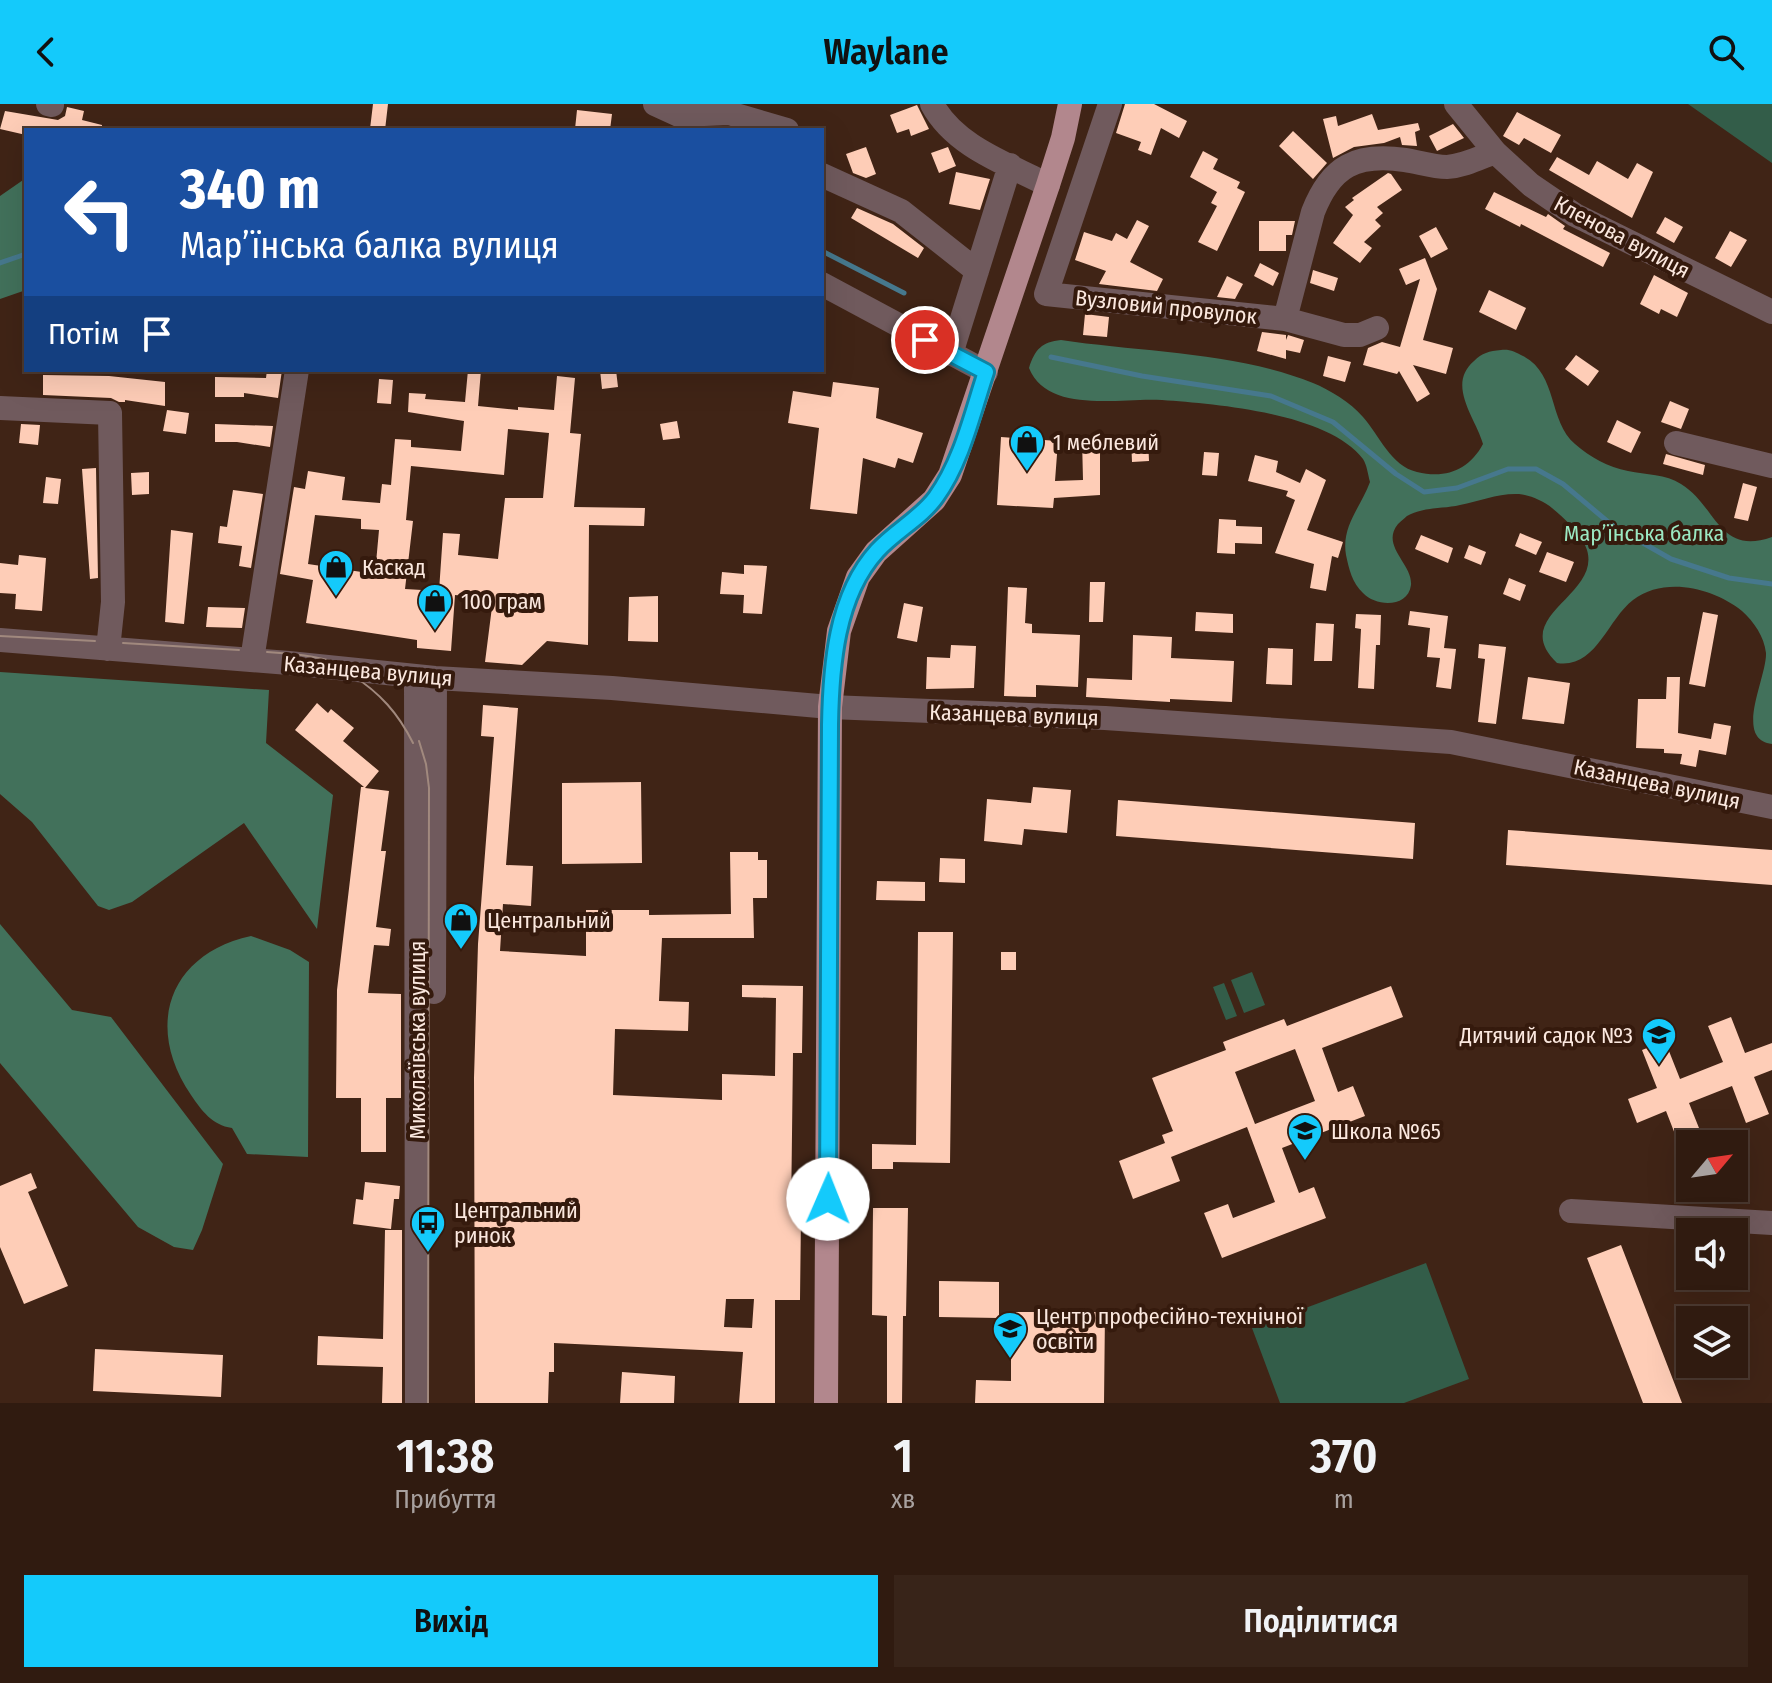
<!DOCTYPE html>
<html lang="uk">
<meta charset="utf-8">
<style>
body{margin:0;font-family:"Fira Sans Condensed",sans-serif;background:#382419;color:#f1f3f6;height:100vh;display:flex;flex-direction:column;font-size:30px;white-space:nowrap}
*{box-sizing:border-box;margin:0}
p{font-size:26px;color:#a8a19f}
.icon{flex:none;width:44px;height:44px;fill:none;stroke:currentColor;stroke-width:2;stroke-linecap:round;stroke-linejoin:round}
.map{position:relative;height:1299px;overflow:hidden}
.details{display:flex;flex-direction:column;background:#301b10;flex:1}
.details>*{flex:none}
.guide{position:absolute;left:24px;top:24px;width:800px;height:244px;border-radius:0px;box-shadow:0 8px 32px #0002,0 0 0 2px #4b3930;background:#1a4fa0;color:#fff;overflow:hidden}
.needle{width:52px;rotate:61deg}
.fabs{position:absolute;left:1676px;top:1026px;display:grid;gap:16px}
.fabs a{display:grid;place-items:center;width:72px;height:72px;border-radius:0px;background:#301b10;box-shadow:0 8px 32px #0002,0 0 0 2px #4b3930;font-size:40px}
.pin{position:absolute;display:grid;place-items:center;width:68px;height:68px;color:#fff;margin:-34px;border:4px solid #fff;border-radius:50%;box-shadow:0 2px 8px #0007}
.me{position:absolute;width:88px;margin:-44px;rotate:1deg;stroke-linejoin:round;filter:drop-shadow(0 0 6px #0008)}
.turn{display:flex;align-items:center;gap:28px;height:168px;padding:0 24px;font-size:36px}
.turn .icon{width:104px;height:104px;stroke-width:2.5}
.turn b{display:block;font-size:56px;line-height:68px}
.then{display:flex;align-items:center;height:76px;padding:0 24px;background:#0003;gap:16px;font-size:30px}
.eta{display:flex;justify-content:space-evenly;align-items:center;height:136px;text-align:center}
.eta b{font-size:48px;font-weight:600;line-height:56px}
.primary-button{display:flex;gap:16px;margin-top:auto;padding:16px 24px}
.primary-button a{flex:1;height:92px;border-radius:0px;background:#14cafb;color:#111;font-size:32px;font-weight:600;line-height:92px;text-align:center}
.primary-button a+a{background:#382419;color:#f1f3f6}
header{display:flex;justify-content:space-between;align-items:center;height:104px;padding:0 24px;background:#14cafb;color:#111;font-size:36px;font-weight:600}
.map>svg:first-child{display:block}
</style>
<header><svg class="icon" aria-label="back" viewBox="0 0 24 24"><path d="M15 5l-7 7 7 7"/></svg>Waylane<svg class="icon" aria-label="search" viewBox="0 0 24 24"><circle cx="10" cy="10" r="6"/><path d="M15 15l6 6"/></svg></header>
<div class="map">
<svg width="1772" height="1299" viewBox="0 0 1772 1299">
<rect width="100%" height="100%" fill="#402416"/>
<path fill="#335d49" d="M1688,0H1772V59Z
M1252,868L1265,901L1244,909L1231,876Z
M1224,879L1237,912L1226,916L1213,883Z
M1426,1159L1469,1275L1404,1299H1280L1252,1224Z"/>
<path fill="#42715b" d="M26,74V186L0,195V92Z
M1061,236C1140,248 1238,248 1313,279C1330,286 1350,298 1363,313C1379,331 1391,362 1417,368C1446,375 1469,366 1483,340C1476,314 1446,281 1474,257C1482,249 1489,247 1501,246C1510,245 1515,248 1523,252C1558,270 1548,317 1575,340C1590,353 1608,363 1628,367C1646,371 1666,370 1681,380C1717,402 1718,452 1772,433V640C1733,635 1767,574 1766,549C1764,532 1754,518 1742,507C1713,484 1665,472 1633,496C1607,516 1596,565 1557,559C1508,512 1601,492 1587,446C1582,430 1564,414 1552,404C1544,397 1529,391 1519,390C1498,389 1480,397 1460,401C1443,405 1422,403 1407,412C1406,413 1399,419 1398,420C1380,442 1413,460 1411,481C1408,504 1376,503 1363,489C1352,479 1349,465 1346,451C1341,422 1361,403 1370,378C1368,371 1367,361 1363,355C1328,309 1217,300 1162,296C1122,293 1048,311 1029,264C1035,245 1042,238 1061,236Z
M0,568L269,586L266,639L333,691L317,825L244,719L132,798L109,806L98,802L32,718L0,690Z
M0,820L72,906L111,913L223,1060L202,1126L193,1146L174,1143L138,1123L0,959Z
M251,832L290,846L309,858L308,1053L247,1050L232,1024C212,1021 202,1007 191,991C144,922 169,850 251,832Z"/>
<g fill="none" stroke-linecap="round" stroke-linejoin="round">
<path stroke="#46788d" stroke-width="5" d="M822,147L904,189
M0,159L26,150
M1051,253L1142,272L1271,292L1333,318L1396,370L1424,388L1457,384L1508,365H1536L1563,380L1613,422L1671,455L1729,474L1772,480"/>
</g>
<path fill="#fecdb7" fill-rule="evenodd" d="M373,0H388L385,26L370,25Z
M1125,0H1154L1187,17L1179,34L1161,24L1151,51L1138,46L1141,38L1116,29Z
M917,1L929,25L911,32L909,25L897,29L890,11Z
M67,3L84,7L82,16L102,21V26H26V31L0,25L5,7L58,16L65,12Z
M577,6L612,10L610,26L575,25Z
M1517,8L1561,31L1551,49L1524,34L1519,41L1503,32Z
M1372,10L1378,26L1418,19L1420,26L1415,28L1417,42L1402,41L1400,33L1384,39L1354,43L1333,54L1323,15L1336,12L1338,22Z
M1453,20L1464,34L1437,47L1429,32Z
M1293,27L1327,59L1313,75L1279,42Z
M866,43L876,70L866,74L853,69L846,50Z
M948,43L956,62L939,69L931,49Z
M1203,47L1218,55L1213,65L1240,78L1237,84L1245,88L1217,147L1198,138L1217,102L1211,99L1217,88L1190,73Z
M1557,53L1589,71L1597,57L1628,75L1637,59L1653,68L1632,114L1549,66Z
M956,68L990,75L980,106L949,100Z
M1388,69L1391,70L1402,86L1377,103L1383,109L1375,116L1381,122L1364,138L1372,144L1360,159L1333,139L1353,111L1345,103L1354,96L1352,94Z
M1494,88L1546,113L1548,110L1565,122L1563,125L1610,149L1603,163L1521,120L1520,123L1485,105Z
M857,104L893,120L924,144L918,154L851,114Z
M1665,113L1683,123L1674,139L1656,129Z
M1137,116L1149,122L1130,158L1163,175L1157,187L1099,180L1106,167L1075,156L1084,128L1112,137L1116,129L1127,135Z
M1259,117H1295L1292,131H1286V147H1259Z
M1436,123L1448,145L1431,154L1419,132Z
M1730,127L1747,136L1731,163L1715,154Z
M1425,154L1437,185L1423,236L1453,244L1446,270L1413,261L1430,290L1417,298L1399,267L1397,270L1363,261L1368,244L1382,238L1400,243L1420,175L1406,181L1399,165Z
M1260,159L1279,169L1273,182L1254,172Z
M1313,166L1338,174L1334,187L1310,179Z
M1654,171L1688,189L1677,213L1661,205L1659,210L1640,200Z
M1227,172L1243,180L1235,195L1217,193Z
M1489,186L1526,204L1516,226L1479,208Z
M1085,210L1109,213L1107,233L1083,231Z
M1262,228L1286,231V236L1288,231L1304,236L1300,249L1286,246V255L1257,247Z
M1576,251L1599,267L1588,282L1565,265Z
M1328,252L1351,258L1345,278L1323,272Z
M267,266H282L278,294L244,289V293H215V273L266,274Z
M468,266H481L478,302L518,306V303L554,306L557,272L575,274L570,329L581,330L574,403L645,404L644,422L589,421L588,541L547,537L522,561L485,558L493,495L455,491L451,547L417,544V536L306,519L313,476L280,470L294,383L305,385L308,367L345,373L342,396L380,399L382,380L391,381L395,335L411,336V343L461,347L464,317L408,308L409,289L426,290L425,295L465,298ZM508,325L549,329L543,394H505L498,455L458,451L460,430L443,429L439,487L405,485L413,417L406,416L411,362L504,371ZM315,411L361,415V425L379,426L375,470L308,460Z
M600,266H616L618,283L602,285Z
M43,271L109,272L165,278V302L125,296V298H119L111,294L43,291Z
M379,275L393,276L391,300L377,299Z
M833,278L879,284L876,314L923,329L913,359L898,354L895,364L863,354L857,410L810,405L819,324L788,319L793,287L831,293Z
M1670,297L1689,305L1681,325L1661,318Z
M167,306L189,309L186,330L163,327Z
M1617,316L1641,328L1631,349L1607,338Z
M677,317L680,334L663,336L660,320Z
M21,320L40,321L38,341L19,339Z
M215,320L273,322L270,343L237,338H215Z
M1001,333L1058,337L1055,377L1083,376L1082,335H1100V391L1054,394L1053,404L997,401Z
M1148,333L1149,357L1132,358L1131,334Z
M1204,348L1219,349L1217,372L1202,371Z
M1666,350L1705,361L1703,371L1663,360Z
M1255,351L1278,357L1276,368L1300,379L1306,365L1326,376L1307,426L1343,438L1338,454L1332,452L1326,487L1310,484L1314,460L1275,449L1295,396L1286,392L1288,387L1248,377Z
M96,364L98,474L90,475L82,365Z
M149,368V390L132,391L131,369Z
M46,373L61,375L58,400L43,399Z
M1743,379L1757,383L1748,417L1734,414Z
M233,386L263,390L251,464L239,462L242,442L218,439L220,422L227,423Z
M1219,415L1236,416V422L1262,423V440L1235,439V450L1217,449Z
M171,426L193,429L184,520L165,518Z
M1520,429L1542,438L1536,451L1515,442Z
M1421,431L1453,444L1448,459L1415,445Z
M1469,441L1486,448L1481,461L1464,454Z
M1547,448L1574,458L1566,478L1539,468Z
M19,451L46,454L42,507L15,505L16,490L0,489V459L18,461Z
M744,461L767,462L762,510L743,509L744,491L720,490L722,468L744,470Z
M1509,474L1526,481L1520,497L1503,490Z
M1090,478H1105L1103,518H1089Z
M1008,483L1027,484L1025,519L1032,520V529L1080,531L1078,583L1036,581V593L1004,592Z
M658,492V538L628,537L629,493Z
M904,499L923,503L917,538L897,534Z
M208,503L245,504L242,524L206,523Z
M1410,507L1448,512L1444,544L1456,545L1451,585L1436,583L1440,554L1427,553L1430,524L1408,521Z
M1196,508L1233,510V529L1195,527Z
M1703,508L1718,511L1705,583L1689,580Z
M1356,510L1381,511L1380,541H1376L1374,585L1358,584L1361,525L1355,524Z
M1316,519L1334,520L1332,557H1314Z
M1133,531L1172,533L1171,554L1234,557L1232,598L1170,595V598L1086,593L1087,574L1132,576Z
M1479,540L1506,543L1496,620L1478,618L1485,555L1478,554Z
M951,541L976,542L974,584L926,585L927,553L950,554Z
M1268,544L1293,545L1292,581L1266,580Z
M1528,573L1570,579L1564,620L1522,615Z
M1667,573H1680L1678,629L1711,635L1714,619L1731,622L1726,651L1699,646L1696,663L1680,660L1682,650L1664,649V645L1636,644L1638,595H1666Z
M317,599L328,609L331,605L354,624L343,637L379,667L365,684L389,687L381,747H386L376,823L391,825L389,842L374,841L368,889L401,890V994H386V1048H361V994H336L337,886L361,683H364L295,626Z
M483,601L518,604L506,761L533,762L531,802L503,800L500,847L586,852V806H649V811L731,810L730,748H758V756H767V794H753L754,834H662L659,897L689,898L688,927L615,925L613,991L722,996V970L775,972L776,894L742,893V881L803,882L802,949H793L791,1111H801L800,1196H775V1299H739L743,1248L554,1239V1268H549L548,1299H475L474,974L478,840L494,633L481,632ZM726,1195H754L752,1224L724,1223Z
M641,678L642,759L562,760V679Z
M1033,683L1071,686L1067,729L1024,725L1022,741L984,737L987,695L1031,699Z
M1118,696L1415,719L1413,755L1116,732Z
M1508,726L1772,746V781L1506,761Z
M940,754L965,755V779L939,778Z
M877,777L925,778V797L876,796Z
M918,828H953L950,1059L893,1058V1065H872V1040L916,1041Z
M1001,848H1016V866H1001Z
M1391,882L1403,913L1322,944L1338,988L1353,982L1365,1012L1282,1044L1299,1089L1314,1083L1326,1114L1222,1154L1204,1109L1228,1100L1233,1114L1275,1098L1247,1023L1171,1053L1180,1077L1133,1095L1119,1057L1165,1039L1162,1031L1173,1027L1152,974L1226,946L1223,938L1284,915L1287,922ZM1295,945L1315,997L1255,1020L1235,968Z
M1731,913L1745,949L1772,939V966L1754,973L1769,1010L1746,1019L1732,982L1689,999L1703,1034L1680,1043L1666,1007L1637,1019L1628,995L1657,984L1642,946L1665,937L1680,975L1723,958L1708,922Z
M31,1069L37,1084L28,1088L68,1182L24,1200L0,1143V1082Z
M365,1078L400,1082L399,1095H394L391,1125L353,1120L356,1095L363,1096Z
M873,1104H908L906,1212H903L902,1299H887V1212L872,1211Z
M385,1126H402V1299H382L383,1263L317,1261L318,1232L383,1235Z
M1621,1141L1653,1224L1682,1299H1643L1587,1154Z
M939,1177L999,1178V1214L939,1213Z
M1011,1208H1105L1104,1299H975L976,1276L1011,1277Z
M95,1245L223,1251L221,1293L93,1287Z
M622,1268L675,1272L674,1299H620Z"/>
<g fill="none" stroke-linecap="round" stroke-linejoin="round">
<path stroke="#705a5d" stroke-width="24" d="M48,0L52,1
M655,0L679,11L729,9L787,26
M932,0C955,43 1008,60 1048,81
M1110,0L1046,190L1285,215L1344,231H1360L1377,224
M1456,0L1495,48L1531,81L1575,111L1772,208
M822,71L901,107L977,167
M822,180L986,268
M1285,215L1313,108C1331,62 1356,49 1405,56C1419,58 1432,63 1447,63C1464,62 1479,54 1495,48
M951,250L1010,61
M0,304L110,309L113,498L108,545
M1676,339L1772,362
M0,536L289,559L435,574L612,584L830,603L1105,614L1451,638L1772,703
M252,556L297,266
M416,572L417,1299
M434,888L435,574
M1571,1107L1772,1119"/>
<path stroke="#b2878d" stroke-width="24" d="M826,1299L830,603L839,527L858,473L876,448L934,396L950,371L1048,81L1063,34L1070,0"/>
<path stroke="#a1897e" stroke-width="2" d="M0,532L95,537
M123,539L239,546
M267,548C299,550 326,553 355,565
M352,571C380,589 398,609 413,639
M419,637L426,660L429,684L428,1299"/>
</g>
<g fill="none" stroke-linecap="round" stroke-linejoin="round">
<defs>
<path id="route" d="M828,1095L830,621C831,563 836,492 877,447C895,427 921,414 936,393C962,357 972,310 986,268L925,236"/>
</defs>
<use href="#route" stroke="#0d83a3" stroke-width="20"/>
<use href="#route" stroke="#14cafb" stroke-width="14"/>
</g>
<defs>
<symbol id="shop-pin" viewBox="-11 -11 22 30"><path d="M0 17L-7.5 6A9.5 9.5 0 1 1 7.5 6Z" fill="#14cafb" stroke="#351a0d"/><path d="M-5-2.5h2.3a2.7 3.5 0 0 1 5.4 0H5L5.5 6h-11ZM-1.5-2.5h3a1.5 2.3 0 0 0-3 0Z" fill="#111"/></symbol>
<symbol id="school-pin" viewBox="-11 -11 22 30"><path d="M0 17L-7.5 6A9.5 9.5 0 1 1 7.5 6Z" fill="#14cafb" stroke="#351a0d"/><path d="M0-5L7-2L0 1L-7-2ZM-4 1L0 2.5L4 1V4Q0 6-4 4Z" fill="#111"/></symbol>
<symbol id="bus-pin" viewBox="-11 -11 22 30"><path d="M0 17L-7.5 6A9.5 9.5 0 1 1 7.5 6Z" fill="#14cafb" stroke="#351a0d"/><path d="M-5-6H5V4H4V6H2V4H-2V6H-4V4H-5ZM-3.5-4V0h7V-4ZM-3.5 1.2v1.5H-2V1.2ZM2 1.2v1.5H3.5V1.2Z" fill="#111"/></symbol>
<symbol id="university-pin" viewBox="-11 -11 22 30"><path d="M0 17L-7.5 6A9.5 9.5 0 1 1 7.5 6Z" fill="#14cafb" stroke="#351a0d"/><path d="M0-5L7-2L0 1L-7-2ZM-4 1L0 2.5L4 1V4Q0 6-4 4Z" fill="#111"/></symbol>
</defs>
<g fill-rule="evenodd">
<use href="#shop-pin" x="1007" y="318" width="40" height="54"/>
<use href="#shop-pin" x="316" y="443" width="40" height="54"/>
<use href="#shop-pin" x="415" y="477" width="40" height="54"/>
<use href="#shop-pin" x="441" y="796" width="40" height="54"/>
<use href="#school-pin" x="1639" y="911" width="40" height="54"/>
<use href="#school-pin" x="1285" y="1007" width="40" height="54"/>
<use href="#bus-pin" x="408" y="1099" width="40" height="54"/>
<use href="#university-pin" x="990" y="1205" width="40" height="54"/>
</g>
<g text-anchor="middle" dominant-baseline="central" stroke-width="8" stroke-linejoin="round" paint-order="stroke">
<g font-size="22" fill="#fbe8df" stroke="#351a0d">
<text transform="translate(1622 133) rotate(28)">Кленова вулиця</text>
<text transform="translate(1166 203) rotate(6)">Вузловий провулок</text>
<text transform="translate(368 567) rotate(5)">Казанцева вулиця</text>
<text transform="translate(1014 611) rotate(2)">Казанцева вулиця</text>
<text transform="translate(1657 680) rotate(12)">Казанцева вулиця</text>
<text transform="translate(417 936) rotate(-90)">Миколаївська вулиця</text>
</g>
<g font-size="22" fill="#fbe8df" stroke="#351a0d" text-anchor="start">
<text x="1053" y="338">1 меблевий</text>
<text x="362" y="463">Каскад</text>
<text x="461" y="497">100 грам</text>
<text x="487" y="816">Центральний</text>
<text x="1633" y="931" text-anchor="end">Дитячий садок №3</text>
<text x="1331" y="1027">Школа №65</text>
<text x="454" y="1106">Центральний<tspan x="454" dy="25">ринок</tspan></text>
<text x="1036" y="1212">Центр професійно-технічної<tspan x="1036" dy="25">освіти</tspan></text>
</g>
<g font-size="22" fill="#9be8c2" stroke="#351a0d">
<text x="1644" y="429">Мар’їнська балка</text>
</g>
</g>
</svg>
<div class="fabs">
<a><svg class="needle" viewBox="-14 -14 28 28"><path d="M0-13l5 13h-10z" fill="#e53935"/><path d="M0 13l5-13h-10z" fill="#a8a19f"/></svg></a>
<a><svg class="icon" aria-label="sound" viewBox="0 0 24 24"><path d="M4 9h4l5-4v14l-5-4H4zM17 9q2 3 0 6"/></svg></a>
<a><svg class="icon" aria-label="layers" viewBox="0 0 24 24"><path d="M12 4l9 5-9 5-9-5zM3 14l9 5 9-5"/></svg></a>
</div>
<div class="pin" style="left:925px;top:236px;background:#d93025"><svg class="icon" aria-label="arrive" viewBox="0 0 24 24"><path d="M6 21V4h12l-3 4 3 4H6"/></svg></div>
<svg class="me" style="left:828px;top:1095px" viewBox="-20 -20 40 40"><circle r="19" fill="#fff"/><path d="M0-13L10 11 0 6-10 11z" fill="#14cafb"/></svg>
<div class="guide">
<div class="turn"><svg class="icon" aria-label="left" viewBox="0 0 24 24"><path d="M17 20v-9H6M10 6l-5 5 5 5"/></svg><div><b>340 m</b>Мар’їнська балка вулиця</div></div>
<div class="then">Потім<svg class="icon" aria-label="arrive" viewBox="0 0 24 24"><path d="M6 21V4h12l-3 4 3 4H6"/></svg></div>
</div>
</div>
<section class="details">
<div class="eta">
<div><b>11:38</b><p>Прибуття</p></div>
<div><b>1</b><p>хв</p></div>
<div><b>370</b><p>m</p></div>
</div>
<div class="primary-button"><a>Вихід</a><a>Поділитися</a></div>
</section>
